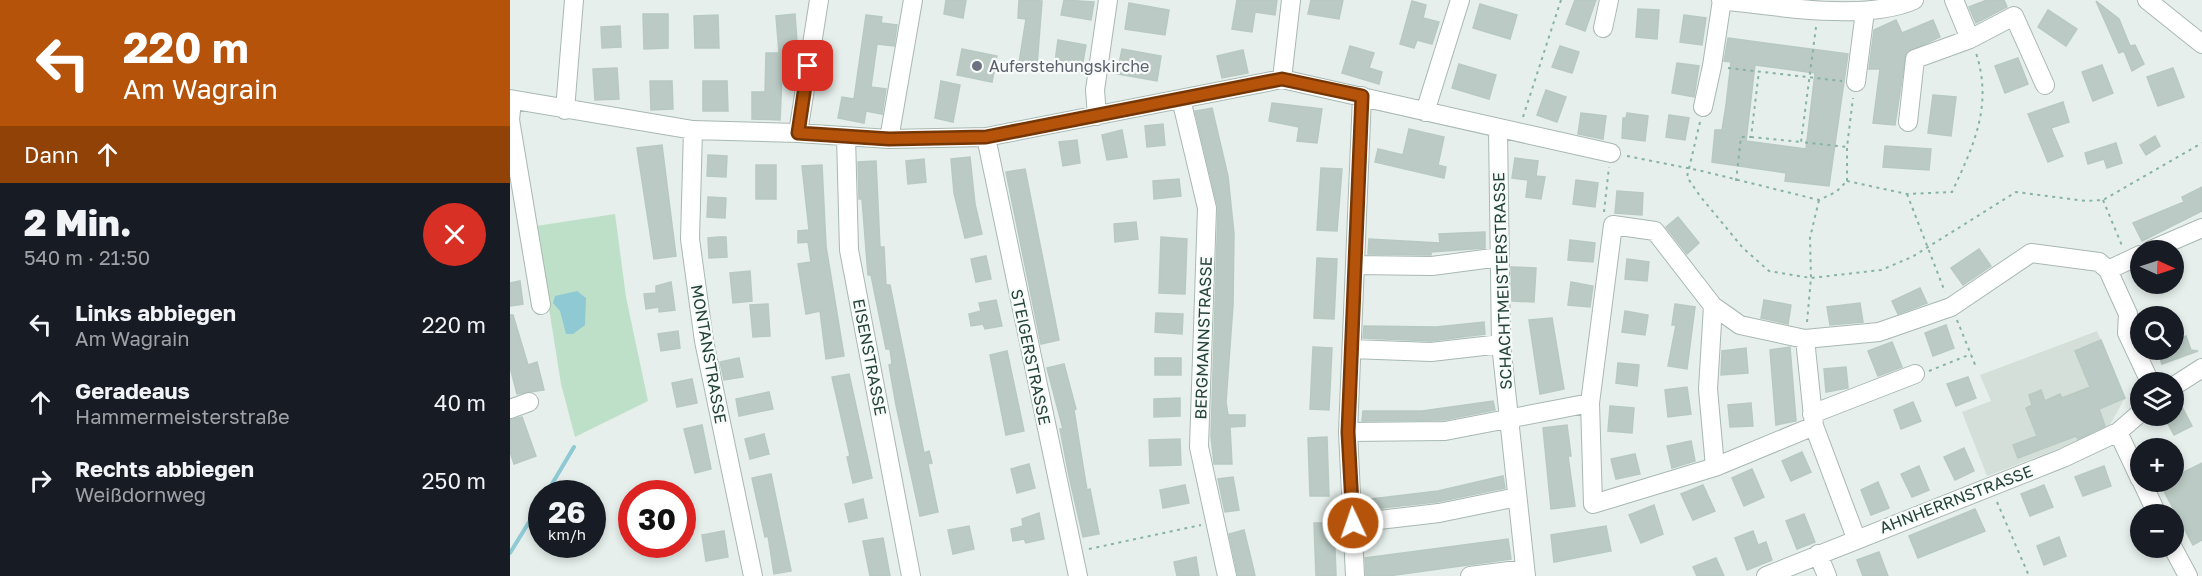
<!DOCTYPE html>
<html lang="de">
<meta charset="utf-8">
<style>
body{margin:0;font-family:"Golos Text",sans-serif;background:#242831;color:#f1f3f6;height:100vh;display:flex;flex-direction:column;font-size:22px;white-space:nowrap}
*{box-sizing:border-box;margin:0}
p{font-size:20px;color:#9ea1a6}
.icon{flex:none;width:33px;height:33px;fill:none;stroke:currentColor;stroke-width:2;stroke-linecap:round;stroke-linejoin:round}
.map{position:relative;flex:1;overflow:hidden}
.sheet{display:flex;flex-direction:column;background:#171b24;width:510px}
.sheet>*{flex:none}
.hud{background:#b45309;color:#fff;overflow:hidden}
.needle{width:39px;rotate:93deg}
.tools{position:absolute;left:1620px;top:240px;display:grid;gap:12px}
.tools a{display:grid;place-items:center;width:54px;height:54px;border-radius:50%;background:#171b24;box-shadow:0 3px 9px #0003;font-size:30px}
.speed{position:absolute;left:18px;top:480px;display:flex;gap:12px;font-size:30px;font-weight:700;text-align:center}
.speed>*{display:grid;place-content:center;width:78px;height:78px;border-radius:50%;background:#171b24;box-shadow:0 3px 9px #0003;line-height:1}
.speed small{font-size:15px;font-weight:400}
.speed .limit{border:9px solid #d22;background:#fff;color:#111}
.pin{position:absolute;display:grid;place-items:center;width:51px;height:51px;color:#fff;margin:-26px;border-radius:12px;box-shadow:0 3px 9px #0006}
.me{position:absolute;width:66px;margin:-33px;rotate:357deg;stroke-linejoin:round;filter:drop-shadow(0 0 4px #0008)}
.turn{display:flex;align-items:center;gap:21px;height:126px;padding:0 24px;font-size:27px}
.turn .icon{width:78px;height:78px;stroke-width:2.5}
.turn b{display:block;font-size:42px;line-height:51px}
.then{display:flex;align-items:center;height:57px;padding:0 24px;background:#0003;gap:12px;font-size:22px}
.round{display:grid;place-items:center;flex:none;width:63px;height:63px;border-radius:32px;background:#242831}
.headline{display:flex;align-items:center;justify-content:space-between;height:102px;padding:0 24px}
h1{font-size:36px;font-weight:800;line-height:45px}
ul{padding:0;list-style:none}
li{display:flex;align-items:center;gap:18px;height:78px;padding:0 24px}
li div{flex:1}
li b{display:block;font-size:22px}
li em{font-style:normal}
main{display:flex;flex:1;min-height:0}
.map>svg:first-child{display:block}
</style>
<main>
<section class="sheet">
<div class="hud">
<div class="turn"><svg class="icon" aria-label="left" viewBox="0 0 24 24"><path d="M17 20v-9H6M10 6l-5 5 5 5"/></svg><div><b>220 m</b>Am Wagrain</div></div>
<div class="then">Dann<svg class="icon" aria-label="ahead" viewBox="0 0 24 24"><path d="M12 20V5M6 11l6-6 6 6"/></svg></div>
</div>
<div class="headline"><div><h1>2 Min.</h1><p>540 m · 21:50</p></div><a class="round" style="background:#d93025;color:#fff"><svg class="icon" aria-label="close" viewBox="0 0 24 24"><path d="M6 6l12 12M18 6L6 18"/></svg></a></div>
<ul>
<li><svg class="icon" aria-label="left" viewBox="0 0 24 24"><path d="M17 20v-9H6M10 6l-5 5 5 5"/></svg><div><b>Links abbiegen</b><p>Am Wagrain</p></div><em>220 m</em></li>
<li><svg class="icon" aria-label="ahead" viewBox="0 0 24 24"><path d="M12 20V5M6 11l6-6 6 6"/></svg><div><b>Geradeaus</b><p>Hammermeisterstraße</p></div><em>40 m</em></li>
<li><svg class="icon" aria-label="right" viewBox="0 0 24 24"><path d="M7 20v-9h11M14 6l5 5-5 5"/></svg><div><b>Rechts abbiegen</b><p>Weißdornweg</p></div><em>250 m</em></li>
</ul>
</section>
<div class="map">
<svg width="1692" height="576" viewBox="0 0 1692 576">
<rect width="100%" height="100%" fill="#e6efeb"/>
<path fill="#d4dfda" d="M1587,331L1615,398L1597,430L1477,476L1452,412L1481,401L1470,375Z"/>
<path fill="#bfe0c8" d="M105,214L116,297L138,401L65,437L51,384L26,226Z"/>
<path fill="#8ec9d4" d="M67,291L76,298L75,325L63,334H56L50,311L43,303L45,296Z"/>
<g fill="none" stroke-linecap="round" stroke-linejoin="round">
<path stroke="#8ec9d4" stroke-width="4" d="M36,494L64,447
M0,553L32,501"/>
</g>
<path fill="#bbcac4" stroke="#b8c9c2" stroke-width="1.5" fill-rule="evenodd" d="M436,0H456L453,18L434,14Z
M509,0L532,1L527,66L509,63L516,19L508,18Z
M554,0L584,2L581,20L551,15Z
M727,0H767L765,15L745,12L742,32L722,29Z
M801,0H833L829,19L798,14Z
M1065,0H1086L1075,31L1056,24Z
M1477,0H1494L1497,7L1466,23L1459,7Z
M902,1L916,5L913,18L929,22L922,44L907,40L904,48L890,44Z
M1586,1L1609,19L1620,46L1625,45L1634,64L1622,71L1614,51L1609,53Z
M619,3L659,10L655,35L615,29Z
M970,4L1007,15L1000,39L963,28Z
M1128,9L1149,10L1147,39L1126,37Z
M1538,10L1567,29L1556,46L1528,27Z
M133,14H158V48L134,49Z
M285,14L287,42L279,43L278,77H272L270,120L242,119V92H255L256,53H269L266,16Z
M208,15L209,48H185L184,16Z
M356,15L372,17L371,23L387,25L384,46L367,44L361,87L376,89L372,114L356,111L354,123L328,118L332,97L344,99Z
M1174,15L1196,18L1192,45L1170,42Z
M1386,20L1392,33L1423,20L1430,37L1396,53L1385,125L1363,123L1370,69H1359L1364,30Z
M110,26L111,47L92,48L91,27Z
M1218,38L1338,54L1319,186L1275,181L1276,173L1202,162L1205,130H1212L1216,105L1221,62L1214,61ZM1245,65L1305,73L1296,149L1236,141Z
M548,40L576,45L571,73L544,69Z
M840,46L864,53L859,68L872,72L869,84L832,73Z
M1050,46L1069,52L1062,73L1042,67Z
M452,49L487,56L482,82L447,75Z
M612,49L651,56L647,81L607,74Z
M733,50L738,73L712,78L707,56Z
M1508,58L1518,84L1495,93L1485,66Z
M1167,63L1189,66L1184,97L1162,93Z
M949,64L986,75L979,99L942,88Z
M1592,65L1603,93L1583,101L1572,72Z
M107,68L109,99L85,100L83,69Z
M1663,68L1674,97L1648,106L1637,77Z
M140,81H162L163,109L141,110Z
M193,81H217L218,111H193Z
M431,81L450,85L443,122L425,118Z
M1036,90L1056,97L1047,122L1027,115Z
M1423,95L1446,97L1441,136L1418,133Z
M1553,102L1559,122L1541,128L1553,156L1538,162L1518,114Z
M762,103L812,109L807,143L787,141L789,127L759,121Z
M702,108L718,176L724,234L723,305L716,402L718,415H735V426L720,427L722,464H704L701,436L708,208L685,111Z
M1071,113L1096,116L1093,139L1068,134Z
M1117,113L1138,116L1135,141L1112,138L1113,118H1116Z
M1159,115L1179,118L1175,140L1156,137Z
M653,124L655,145L637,147L635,126Z
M899,129L934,137L928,165L936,167L934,178L865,162L868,149L893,155Z
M612,130L617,157L597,160L592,135Z
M1645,136L1650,146L1636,155L1630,145Z
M567,140L570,163L553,166L549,142Z
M1606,143L1612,163L1597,168L1594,159L1578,164L1575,153Z
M152,145L166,256L144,259L127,148Z
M1375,146L1421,149L1419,170L1373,167Z
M198,155L217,156L216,177L197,176Z
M460,157L465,204L472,234L455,238L444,193L441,159Z
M1005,158L1028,161L1026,176L1035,177L1031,199L1016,197L1018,180L1002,178Z
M414,159L416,182L398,184L396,161Z
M366,161L370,247H374L376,285H380L414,453L419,451L422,463L418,464L428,512L410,516L386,405L379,365L382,364L380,349H376L361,275H358L352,199H349L348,162Z
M246,165H266V199H246Z
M312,165L316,246L334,356L316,359L310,311L296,314L288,264L301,262L298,242L288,243V231L299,230L292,166Z
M811,168L832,169L827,231L807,230Z
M515,169L549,340L531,344L496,172Z
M669,179L671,196L644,199L643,181Z
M1066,180L1088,183L1085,207L1063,204Z
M1692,187V211L1632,241L1623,223L1674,202L1672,197Z
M1107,191L1133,193L1132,215L1105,213Z
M198,197L216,198L215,218L197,217Z
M1168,217L1189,243L1177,254L1156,227Z
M626,222L628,239L605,242L604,224Z
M975,232V248L921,252V255L858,254L859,239L930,243L929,234Z
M209,237H216L217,257L199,258L198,238Z
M651,237L677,239L675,294L649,293Z
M1060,240L1085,243L1083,262L1058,260Z
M1469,249L1481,266L1453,285L1441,268Z
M476,256L481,279L466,282L461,259Z
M807,258L827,259L824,319L804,318Z
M1117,259L1139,262L1137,281L1115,279Z
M1001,267L1026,268L1024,302L1002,301Z
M240,271L242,301L223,303L220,273Z
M10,281L13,304L0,306V283Z
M161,282L165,310L149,312V307L136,309L134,294L146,293V286Z
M1061,282L1083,286L1080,307L1058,305Z
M1410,288L1417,303L1388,314L1382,301Z
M486,300L492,326L475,329L473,324L461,326L459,314L471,311L469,303Z
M1254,300L1281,305L1278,324L1251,318Z
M1350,303L1353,322L1320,325L1317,307Z
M258,304L260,336L243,337L240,305Z
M1165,304L1185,307L1177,369L1158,366L1166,325H1162Z
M1115,311L1138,315L1135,335L1112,332Z
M646,313L673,314L672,334L645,332Z
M0,315H3L18,365L27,362L34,390L7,394L0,367Z
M1042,318L1054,389L1030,394L1019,320Z
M974,322L975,334L921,341L853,338L854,326L926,327Z
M1436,325L1444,348L1423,356L1415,333Z
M168,331L170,348L151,351L148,334Z
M1676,336L1681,350L1688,351L1652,364L1647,350H1664V341Z
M1591,340L1615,398L1589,409L1595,426L1568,439L1566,436L1508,458L1503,445L1527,436L1516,408L1522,405L1519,395L1531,390L1535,401L1550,394L1552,398L1580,387L1565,351Z
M1382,342L1392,367L1368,376L1358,351Z
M803,347L822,348L819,410L800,409Z
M1280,347L1286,421L1266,425L1260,350Z
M1236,348L1238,373L1211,375L1212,351Z
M497,351L514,431L496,435L480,355Z
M229,358L233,377L214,380L210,362Z
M645,358H671V375H645Z
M1108,363L1129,365L1127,386L1106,383Z
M554,364L566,409L564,410L577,490L580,489L589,534L573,537L559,476L550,429H553L537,368Z
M1336,367L1338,388L1316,392L1314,369Z
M339,374L362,478L343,483L337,457L340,456L322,377Z
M1458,377L1466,398L1446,406L1437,384Z
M182,379L187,403L167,407L162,383Z
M1177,387L1181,414L1158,417L1155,390Z
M259,392L263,409L229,416L226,399Z
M670,398V416L644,417V399Z
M983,401L985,410L934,420L852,421L853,411H912Z
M1403,402L1411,421L1391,429L1384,410Z
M1241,403L1243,426L1220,427L1218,405Z
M1671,405L1682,426L1664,435L1654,416H1664V409Z
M1100,406L1124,408L1122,433L1098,431Z
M12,417L26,456L4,464L0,452V420Z
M192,425L201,469L185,473L174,429Z
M1057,425L1061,456H1058L1065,506L1041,509L1033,428Z
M254,434L259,454L240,459L235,439Z
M817,437L819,496H800L798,438Z
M670,439L671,465L640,466L639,440Z
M1181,441L1185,461L1162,468L1157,446Z
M1454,448L1464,471L1445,480L1434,457Z
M1292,452L1301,472L1281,481L1272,461Z
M1125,454L1130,474L1106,479L1101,459Z
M1692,463V540L1683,545L1649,482H1664V477Z
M519,464L525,488L507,493L501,469Z
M1409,466L1419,490L1402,497L1391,474Z
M1594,466L1601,486L1573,496L1565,477Z
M1242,469L1254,497L1234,506L1222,478Z
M261,474L281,571L264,574L258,536L255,537L242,478Z
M993,476L995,488L927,502L853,510V500L928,491Z
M723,477L729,510L715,512L708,479Z
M1368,482L1379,508L1361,515L1351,490Z
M675,485L679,503L653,508L650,490Z
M1193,485L1205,511L1183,520L1171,494Z
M1534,485L1543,507L1520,516L1511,494Z
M353,499L357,518L339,522L335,504Z
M1144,505L1153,534L1131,543L1119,515Z
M1465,509L1475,531L1408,558L1399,536Z
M529,513L534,539L516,543L514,539L503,541L501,529L513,526L512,519Z
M1294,514L1305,542L1287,549L1276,521Z
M804,523H824L826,576H806Z
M459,526L464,549L443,554L438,530Z
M1096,526L1101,551L1044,562L1041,535Z
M734,530L743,567L745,576H728L719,534Z
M214,531L218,557L196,561L192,535Z
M1243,531L1248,545L1256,542L1262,560L1237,570L1225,538Z
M1549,537L1556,556L1534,565L1527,546Z
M373,538L380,576H360L353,541Z
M998,539L1001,559L878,576H856L855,558Z
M1369,552L1378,576H1353L1347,560Z
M686,557L689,576H667L664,562Z
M1206,558L1214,576H1187L1183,567Z"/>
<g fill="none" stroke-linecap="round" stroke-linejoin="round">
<defs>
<path id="minor" d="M1211,0C1264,6 1355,22 1404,0
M1444,0L1460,39
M1637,0L1692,44
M1093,28L1099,0
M772,79L781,0
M1346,82L1355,11
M0,99L183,130L288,133L379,139L476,137L772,79L1101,153
M671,99L697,208L689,447L717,576
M2,100L0,120L31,305
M1193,107L1202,66L1212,0
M55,110L64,0
M915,112L950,0
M587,116L585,90L598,0
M1398,122L1405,59L1460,39L1504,16L1535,85
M988,129L991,344L1016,576
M183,130L180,239L194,341L243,576
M288,133L309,0
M336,136L339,250L401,576
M476,137L568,576
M379,139L403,0
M1641,250L1692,228
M845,265L922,266L990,257
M1598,270L1630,255
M1203,306L1230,325L1295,339L1369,332L1441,307L1521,253L1589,262L1598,270L1618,314L1617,333L1640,382
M1295,339L1304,426L1346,538
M842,349L921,352L991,344
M1664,386L1692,368
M0,409L19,402
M1302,414L1405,374
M838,432L935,431L1080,403L1103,225L1145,231L1203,306L1198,389L1205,467L1083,504L1080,403
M1608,432L1630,479
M1205,467L1304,426
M1632,482L1647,514
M843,523L929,513L1007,497
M1663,548L1678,576
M1308,554L1317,576
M845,576L838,432L852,96
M960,576L1015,569
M1256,576L1553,458L1608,432L1630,413"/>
</defs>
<use href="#minor" stroke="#a8b8b2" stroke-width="20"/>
<path stroke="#86b3a5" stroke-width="2" stroke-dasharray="3 4.5" stroke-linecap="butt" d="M1306,27L1291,142L1337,147
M1218,68L1332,81
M1013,117L1051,0
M1190,122L1177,177L1190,196L1233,248L1259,271L1301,278L1371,270L1402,257L1506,192L1576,201L1593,200L1692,143
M1241,137L1291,142
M1117,156L1192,171L1309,200L1326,192L1337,181
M1226,181L1231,137H1241L1249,71
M1337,181L1397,194L1442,192C1464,145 1483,105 1466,53
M1337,181V147L1343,98
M1397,194L1435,292
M1593,200L1613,248
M1094,212L1099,167
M1447,320L1466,367
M1297,322L1301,278L1300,238L1309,200
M1419,371L1461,354
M1487,502L1519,576
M579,549L691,525"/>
<use href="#minor" stroke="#fff" stroke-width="18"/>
</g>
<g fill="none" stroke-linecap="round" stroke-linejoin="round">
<defs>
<path id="route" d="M298,66L288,133L379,139L476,137L772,79L852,96L838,432L843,523"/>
</defs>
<use href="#route" stroke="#753606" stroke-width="15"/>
<use href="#route" stroke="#b45309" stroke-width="10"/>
</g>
<circle fill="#6b7280" stroke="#f7fbf9" stroke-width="2" cx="467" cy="66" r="6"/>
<g text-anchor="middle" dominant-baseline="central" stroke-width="4.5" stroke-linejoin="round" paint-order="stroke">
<g font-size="16" fill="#5b616d" stroke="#f7fbf9" text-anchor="start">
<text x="479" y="66">Auferstehungskirche</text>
</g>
<g font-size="16" fill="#24423a" stroke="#f7fbf9">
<text transform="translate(992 281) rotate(-92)">SCHACHTMEISTERSTRASSE</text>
<text transform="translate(693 338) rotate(-88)">BERGMANNSTRASSE</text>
<text transform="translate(199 354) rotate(80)">MONTANSTRASSE</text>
<text transform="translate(360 357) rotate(79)">EISENSTRASSE</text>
<text transform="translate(521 357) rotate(78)">STEIGERSTRASSE</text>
<text transform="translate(1446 499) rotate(-21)">AHNHERRNSTRASSE</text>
</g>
</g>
</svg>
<div class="tools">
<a><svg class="needle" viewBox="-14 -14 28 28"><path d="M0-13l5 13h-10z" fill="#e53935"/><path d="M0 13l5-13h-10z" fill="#9ea1a6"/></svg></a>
<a><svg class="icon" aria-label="search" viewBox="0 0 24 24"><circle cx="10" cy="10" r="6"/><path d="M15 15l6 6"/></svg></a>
<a><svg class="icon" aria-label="layers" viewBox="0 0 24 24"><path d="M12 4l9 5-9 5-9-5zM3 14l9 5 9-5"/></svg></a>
<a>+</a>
<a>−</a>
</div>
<div class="speed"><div>26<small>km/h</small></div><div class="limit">30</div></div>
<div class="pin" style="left:298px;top:66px;background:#d93025"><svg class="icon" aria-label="arrive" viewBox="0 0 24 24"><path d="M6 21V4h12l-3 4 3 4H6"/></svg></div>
<svg class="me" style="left:843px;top:523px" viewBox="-20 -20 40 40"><circle r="17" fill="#b45309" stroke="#fff" stroke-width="3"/><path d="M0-11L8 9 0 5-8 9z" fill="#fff"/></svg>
</div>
</main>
